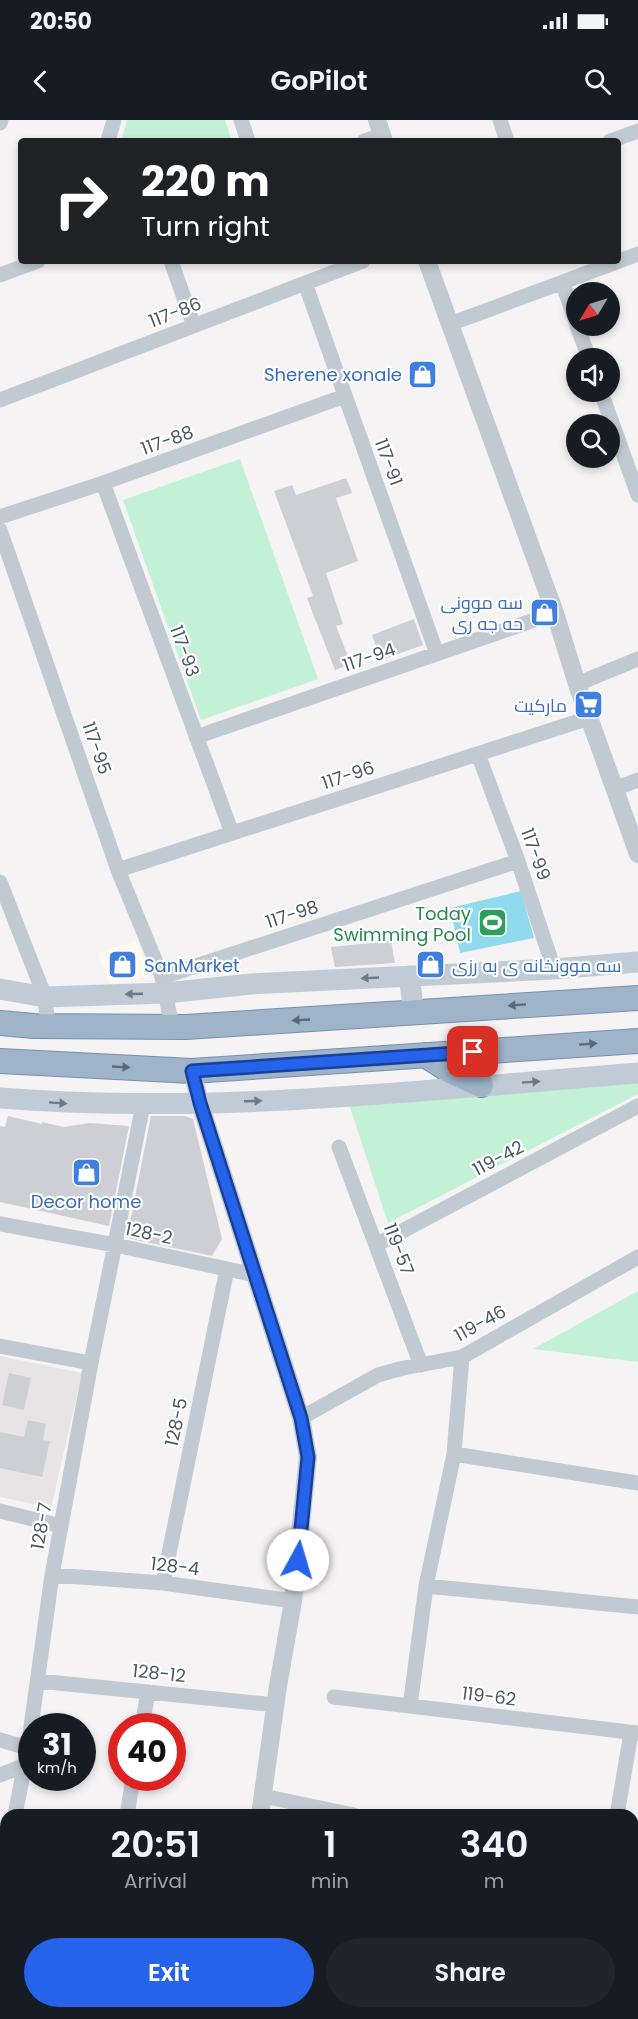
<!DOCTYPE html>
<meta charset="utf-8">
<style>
body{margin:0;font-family:Poppins,Cairo,sans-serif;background:#20242c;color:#f1f3f6;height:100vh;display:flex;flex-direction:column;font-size:22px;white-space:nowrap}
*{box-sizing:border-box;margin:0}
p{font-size:20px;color:#9ea1a6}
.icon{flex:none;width:33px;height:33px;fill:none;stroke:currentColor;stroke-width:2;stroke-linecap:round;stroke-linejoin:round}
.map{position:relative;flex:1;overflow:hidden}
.drawer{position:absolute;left:0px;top:1689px;width:639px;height:210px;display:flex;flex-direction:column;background:#171b24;border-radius:18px 18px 0 0;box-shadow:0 3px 9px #0003}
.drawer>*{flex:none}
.hud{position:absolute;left:18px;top:18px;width:603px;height:126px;border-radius:6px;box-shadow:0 3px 9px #0003;background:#202124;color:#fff;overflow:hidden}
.needle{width:39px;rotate:232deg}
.buttons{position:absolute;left:566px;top:162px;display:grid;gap:12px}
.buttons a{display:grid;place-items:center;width:54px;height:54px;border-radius:50%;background:#171b24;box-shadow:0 3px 9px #0003;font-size:30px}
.speed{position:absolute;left:18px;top:1593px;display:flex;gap:12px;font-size:30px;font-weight:700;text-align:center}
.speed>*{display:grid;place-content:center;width:78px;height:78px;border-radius:50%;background:#171b24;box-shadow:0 3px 9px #0003;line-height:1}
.speed small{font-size:15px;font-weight:400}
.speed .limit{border:9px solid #d22;background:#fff;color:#111}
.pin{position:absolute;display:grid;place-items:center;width:51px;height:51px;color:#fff;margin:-26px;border-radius:12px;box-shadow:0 3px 9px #0006}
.me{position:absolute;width:66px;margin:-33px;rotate:6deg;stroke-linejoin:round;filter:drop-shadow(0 0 4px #0008)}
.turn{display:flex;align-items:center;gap:21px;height:126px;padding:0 24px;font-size:27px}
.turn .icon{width:78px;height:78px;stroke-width:2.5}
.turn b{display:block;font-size:42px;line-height:51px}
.eta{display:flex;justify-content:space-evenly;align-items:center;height:102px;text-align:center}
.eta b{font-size:36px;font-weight:600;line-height:42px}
.action{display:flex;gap:12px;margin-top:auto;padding:12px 24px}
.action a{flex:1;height:69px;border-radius:36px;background:#2563eb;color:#fff;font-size:24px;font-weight:600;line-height:69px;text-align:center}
.action a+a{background:#20242c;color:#f1f3f6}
.status{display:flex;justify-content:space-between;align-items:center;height:42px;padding:0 30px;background:#171b24;direction:ltr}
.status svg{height:16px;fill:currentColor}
header{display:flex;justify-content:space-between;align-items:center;height:78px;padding:0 24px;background:#171b24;font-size:27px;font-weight:600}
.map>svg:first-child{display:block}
</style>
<div class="status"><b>20:50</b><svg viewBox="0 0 49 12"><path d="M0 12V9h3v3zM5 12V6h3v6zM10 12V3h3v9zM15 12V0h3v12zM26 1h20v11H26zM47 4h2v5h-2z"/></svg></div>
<header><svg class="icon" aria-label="back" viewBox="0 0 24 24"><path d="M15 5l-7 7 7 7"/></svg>GoPilot<svg class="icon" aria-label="search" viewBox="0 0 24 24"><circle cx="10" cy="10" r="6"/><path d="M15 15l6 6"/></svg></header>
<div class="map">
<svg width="638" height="1899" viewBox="0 0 638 1899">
<rect width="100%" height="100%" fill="#f5f3f3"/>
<path fill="#fdf9ef" d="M137,820L149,857L109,864L97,833Z"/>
<path fill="#e6e4e5" d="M0,1236L82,1253L51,1388L0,1377Z"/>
<path fill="#c3f1d5" d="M127,0H225L232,21H121Z
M240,339L318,559L201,600L123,380Z
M638,963V974L388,1103L349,984Z
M638,1171V1242L533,1229Z"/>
<path fill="#90daee" d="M521,771L534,818L460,833L450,788Z"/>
<path fill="#cdcfd5" d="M346,358L352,373L336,378L358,441L326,453L343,504L336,506L351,544L335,550L307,478L313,476L274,371L292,365L296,375Z
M414,499L423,525L381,540L372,515Z
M391,821L395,843L335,847L331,827Z
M8,996L42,1004V1002L64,1007L90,1003L129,1006L109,1106L0,1082V1006L5,1007Z
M151,996H184L193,999L222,1119L212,1136L127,1118Z
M9,1253L31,1258L24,1290L2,1285Z
M28,1300L46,1304L43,1320L50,1321L42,1357L0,1348V1312L24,1317Z"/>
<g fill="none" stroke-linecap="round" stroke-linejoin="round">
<defs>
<path id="trunk" d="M0,903L34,906L186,907L638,878
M425,935L450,951L481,965
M0,941L192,951L638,921"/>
</defs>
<use href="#trunk" stroke="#7690ad" stroke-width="26"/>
<path stroke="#c1cad2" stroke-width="15" d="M241,0L248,21
M500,0L507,21
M0,3L1,0
M108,21L114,0
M364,21L382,15
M610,21L638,11
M171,141L194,206
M0,155L38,141
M562,162L576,202
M305,163L437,534
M450,204L638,134
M577,206L589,238
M601,272L638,375
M0,280L363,141
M103,363L232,713
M0,397L103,363L345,276
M0,410L118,750L162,857L172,907
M577,564L638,539
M196,617L555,493
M478,634L518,741L554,849
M614,669L638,660
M118,750L589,598
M0,762L45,877L48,906
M162,857L518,741
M339,1027L421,1245
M0,1104L115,1125L255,1155
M376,1125L638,986
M0,1226L91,1243
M301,1298L378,1255L403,1248L462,1237L638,1137
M454,1334L638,1363
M0,1391L61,1406
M52,1455L163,1463L293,1481
M163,1463L227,1149
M426,1466L638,1487
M38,1561L276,1585
M334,1577L638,1613
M410,1586L426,1466L454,1334L462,1237
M142,1606L148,1572
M0,1620L28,1628
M0,1655L23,1646
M263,1676L354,1695
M15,1695L28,1628L52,1455L91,1243L143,985
M127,1695L133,1658
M617,1695L631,1613
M0,1780L6,1745
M5,1899L22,1893
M91,1899L92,1893
M348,1899L350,1893
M589,1899V1893"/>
<path stroke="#c1cad2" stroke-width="18" d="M377,0L384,21
M427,141L555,493L577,564L638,734
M192,951L200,983L301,1298L308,1337L293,1481L278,1566L260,1695
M223,1899L224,1893"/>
<path stroke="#c1cbd6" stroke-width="21" d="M409,856L414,893
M0,869L45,877L166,873L251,864L554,849L638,842
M0,978C213,995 426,970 638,953"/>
<use href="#trunk" stroke="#9fb4c9" stroke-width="24"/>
</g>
<defs><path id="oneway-solid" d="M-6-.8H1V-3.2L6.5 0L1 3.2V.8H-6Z" transform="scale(1.5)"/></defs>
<g fill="#6e7984">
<use href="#oneway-solid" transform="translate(370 858) rotate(177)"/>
<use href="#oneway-solid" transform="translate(134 874) rotate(178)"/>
<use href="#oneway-solid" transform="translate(531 962) rotate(-4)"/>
<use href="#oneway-solid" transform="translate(253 981) rotate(-2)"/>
<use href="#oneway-solid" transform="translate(58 983) rotate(4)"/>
</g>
<g fill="#5b6976">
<use href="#oneway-solid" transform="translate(517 885) rotate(176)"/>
<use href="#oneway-solid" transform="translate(301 900) rotate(177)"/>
<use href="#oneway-solid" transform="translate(588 924) rotate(-4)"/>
<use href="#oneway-solid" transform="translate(121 947) rotate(3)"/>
</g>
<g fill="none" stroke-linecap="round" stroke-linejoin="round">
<defs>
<path id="route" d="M298,1440L308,1337L301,1298L200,983L192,951L473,932"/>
</defs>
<use href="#route" stroke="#184099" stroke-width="15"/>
<use href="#route" stroke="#2563eb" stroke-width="10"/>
</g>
<defs>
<symbol id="shop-square" viewBox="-11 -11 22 22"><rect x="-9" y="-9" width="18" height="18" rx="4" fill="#3f7fe0" stroke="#fff"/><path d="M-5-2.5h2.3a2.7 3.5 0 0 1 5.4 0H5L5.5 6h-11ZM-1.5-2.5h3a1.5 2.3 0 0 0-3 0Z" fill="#fff"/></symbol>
<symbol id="supermarket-square" viewBox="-11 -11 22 22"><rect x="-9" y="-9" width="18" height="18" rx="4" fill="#3f7fe0" stroke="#fff"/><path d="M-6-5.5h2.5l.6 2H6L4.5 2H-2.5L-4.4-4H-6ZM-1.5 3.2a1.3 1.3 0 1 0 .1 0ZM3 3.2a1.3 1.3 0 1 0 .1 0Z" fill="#fff"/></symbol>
<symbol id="stadium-square" viewBox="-11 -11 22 22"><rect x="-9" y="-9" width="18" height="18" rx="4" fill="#2e9e5b" stroke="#fff"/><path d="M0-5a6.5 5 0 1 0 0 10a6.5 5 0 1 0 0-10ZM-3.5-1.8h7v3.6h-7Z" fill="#fff"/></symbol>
</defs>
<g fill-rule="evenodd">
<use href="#shop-square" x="406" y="238" width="33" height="33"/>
<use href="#shop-square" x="528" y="476" width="33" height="33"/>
<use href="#supermarket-square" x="572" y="568" width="33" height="33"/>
<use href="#stadium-square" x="476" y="786" width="33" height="33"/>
<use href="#shop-square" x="106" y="828" width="33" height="33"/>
<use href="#shop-square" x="414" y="828" width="33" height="33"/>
<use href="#shop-square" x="70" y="1036" width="33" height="33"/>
</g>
<g text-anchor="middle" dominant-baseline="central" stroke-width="4.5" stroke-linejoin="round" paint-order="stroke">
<g font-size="18" fill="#4a5661" stroke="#fff">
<text transform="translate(175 192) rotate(-21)">117-86</text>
<text transform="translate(167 320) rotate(-20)">117-88</text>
<text transform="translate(389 342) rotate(70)">117-91</text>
<text transform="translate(185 531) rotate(70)">117-93</text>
<text transform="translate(369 537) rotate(-19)">117-94</text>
<text transform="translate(97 628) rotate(71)">117-95</text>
<text transform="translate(348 655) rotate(-18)">117-96</text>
<text transform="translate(536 734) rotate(70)">117-99</text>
<text transform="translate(292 794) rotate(-18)">117-98</text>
<text transform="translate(498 1038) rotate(-28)">119-42</text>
<text transform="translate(149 1113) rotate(12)">128-2</text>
<text transform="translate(399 1129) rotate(69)">119-57</text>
<text transform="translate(480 1203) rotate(-29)">119-46</text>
<text transform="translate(176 1302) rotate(-78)">128-5</text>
<text transform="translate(41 1406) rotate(-80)">128-7</text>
<text transform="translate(175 1446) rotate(7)">128-4</text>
<text transform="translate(159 1553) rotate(6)">128-12</text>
<text transform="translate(489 1576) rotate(7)">119-62</text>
</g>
<g font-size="18" fill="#366cbe" stroke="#fff" text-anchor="end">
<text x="402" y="254">Sherene xonale</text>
<text x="523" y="482">سه موونی<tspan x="523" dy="21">حه جه ری</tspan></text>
<text x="567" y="585">ماركيت</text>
<text x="144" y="845" text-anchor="start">SanMarket</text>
<text x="452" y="845" text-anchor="start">سه موونخانه ی به رزی</text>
<text x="86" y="1081" text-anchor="middle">Decor home</text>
</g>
<g font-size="18" fill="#27864d" stroke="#fff" text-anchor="end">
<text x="471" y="793">Today<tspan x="471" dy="21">Swimming Pool</tspan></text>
</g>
</g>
</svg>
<div class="buttons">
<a><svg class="needle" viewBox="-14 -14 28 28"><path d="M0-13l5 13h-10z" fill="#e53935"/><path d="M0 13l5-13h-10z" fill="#9ea1a6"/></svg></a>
<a><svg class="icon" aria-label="sound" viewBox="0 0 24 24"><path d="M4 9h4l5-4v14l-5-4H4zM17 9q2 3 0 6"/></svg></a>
<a><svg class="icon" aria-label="search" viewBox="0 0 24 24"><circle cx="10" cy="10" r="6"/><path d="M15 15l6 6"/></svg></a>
</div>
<div class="speed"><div>31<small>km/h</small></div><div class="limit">40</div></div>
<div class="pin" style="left:473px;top:932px;background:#d93025"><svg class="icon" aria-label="arrive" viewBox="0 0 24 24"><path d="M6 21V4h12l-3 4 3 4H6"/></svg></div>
<svg class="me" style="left:298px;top:1440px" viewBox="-20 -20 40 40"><circle r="19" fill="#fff"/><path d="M0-13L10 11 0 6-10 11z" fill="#2563eb"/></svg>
<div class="hud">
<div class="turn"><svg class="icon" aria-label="right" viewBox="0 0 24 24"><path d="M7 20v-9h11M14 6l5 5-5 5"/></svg><div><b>220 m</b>Turn right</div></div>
</div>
<section class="drawer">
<div class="eta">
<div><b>20:51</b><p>Arrival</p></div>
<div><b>1</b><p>min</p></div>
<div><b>340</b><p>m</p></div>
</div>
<div class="action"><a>Exit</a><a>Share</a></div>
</section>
</div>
